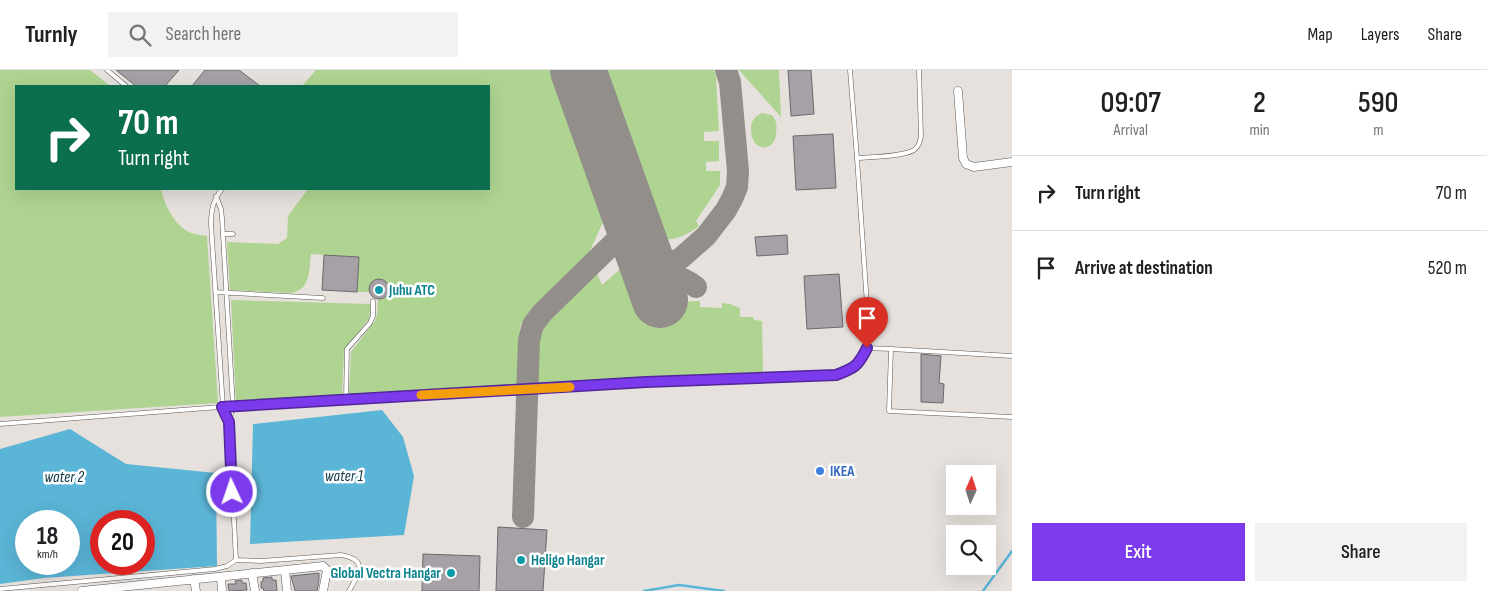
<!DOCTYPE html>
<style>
body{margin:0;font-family:"Sofia Sans Condensed",sans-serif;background:#f2f2f2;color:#202124;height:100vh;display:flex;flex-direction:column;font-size:19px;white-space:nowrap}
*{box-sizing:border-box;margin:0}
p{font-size:16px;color:#757577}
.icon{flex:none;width:28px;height:28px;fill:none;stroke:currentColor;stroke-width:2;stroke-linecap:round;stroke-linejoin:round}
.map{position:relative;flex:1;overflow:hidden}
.details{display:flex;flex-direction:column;background:#fff;width:475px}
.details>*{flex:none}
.banner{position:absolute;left:15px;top:15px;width:475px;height:105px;border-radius:0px;box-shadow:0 5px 20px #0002;background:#0b6e4f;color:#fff;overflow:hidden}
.needle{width:32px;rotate:3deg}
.fabs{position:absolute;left:946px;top:395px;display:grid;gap:10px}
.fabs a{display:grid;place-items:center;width:50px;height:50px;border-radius:0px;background:#fff;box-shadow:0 5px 20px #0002;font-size:25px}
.speed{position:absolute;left:15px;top:440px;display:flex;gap:10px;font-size:25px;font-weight:700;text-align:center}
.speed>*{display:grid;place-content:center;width:65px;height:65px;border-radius:50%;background:#fff;box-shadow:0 5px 20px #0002;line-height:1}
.speed small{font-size:12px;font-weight:400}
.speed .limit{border:8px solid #d22;background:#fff;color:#111}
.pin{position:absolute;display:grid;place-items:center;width:42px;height:42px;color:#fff;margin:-51px -21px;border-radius:50% 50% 50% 0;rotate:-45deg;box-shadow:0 0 5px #0007}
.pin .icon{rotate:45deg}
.me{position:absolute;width:55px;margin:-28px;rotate:357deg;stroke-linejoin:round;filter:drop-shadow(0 0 4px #0008)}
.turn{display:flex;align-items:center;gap:18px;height:105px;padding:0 20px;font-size:22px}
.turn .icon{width:65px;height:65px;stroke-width:2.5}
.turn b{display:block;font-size:35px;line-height:42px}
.eta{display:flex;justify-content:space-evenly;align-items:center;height:85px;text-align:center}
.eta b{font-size:30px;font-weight:600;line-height:35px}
.cta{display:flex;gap:10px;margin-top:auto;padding:10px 20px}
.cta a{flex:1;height:58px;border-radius:0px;background:#7c3aed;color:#fff;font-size:20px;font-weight:600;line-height:58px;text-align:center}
.cta a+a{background:#f2f2f2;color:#202124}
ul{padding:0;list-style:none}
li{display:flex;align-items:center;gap:15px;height:75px;padding:0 20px;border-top:1px solid #e0e0e0}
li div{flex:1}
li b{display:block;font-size:19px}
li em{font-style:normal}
header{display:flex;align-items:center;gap:30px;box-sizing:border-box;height:70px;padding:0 25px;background:#fff;border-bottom:1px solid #e0e0e0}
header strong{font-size:24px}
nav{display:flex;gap:28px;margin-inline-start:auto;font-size:18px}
.search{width:350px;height:45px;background:#f2f2f2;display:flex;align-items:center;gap:12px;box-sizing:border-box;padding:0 18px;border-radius:0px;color:#757577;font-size:19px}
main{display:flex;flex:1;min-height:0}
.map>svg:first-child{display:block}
</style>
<header>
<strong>Turnly</strong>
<div class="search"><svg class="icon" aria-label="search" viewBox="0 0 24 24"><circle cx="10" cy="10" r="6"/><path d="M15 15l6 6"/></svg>Search here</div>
<nav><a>Map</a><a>Layers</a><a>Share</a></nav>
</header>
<main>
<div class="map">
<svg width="1012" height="521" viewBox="0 0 1012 521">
<rect width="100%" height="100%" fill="#e6e1dc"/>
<path fill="#afd491" d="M0,0H90L110,16H16V119H161C164,133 172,150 184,159C190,164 200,165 207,166L218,333L0,347Z
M316,0H552L600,127L604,143L603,152L588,185L528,244L521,254L520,261L518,316L349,326L351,282L375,251L377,245L378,229L385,227L389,221L387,213C381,209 376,208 371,214L370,222H357L359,187L311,184C309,199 311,219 292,223L230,220L227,172L278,174L287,168L288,146L308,119H489V16H302Z
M599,0H714L716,7L719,61L704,62V71H719V91L706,92V101H720V115L696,151L699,156C689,164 667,176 656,165L621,57L625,50L621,38L612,33Z
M739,0H779L781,47Z
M762,43L772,45C777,51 777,56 776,64C775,82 750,84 751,57C752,50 755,46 762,43Z
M626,194L644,244L677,232L700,231V237L722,238V233L730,234L740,238V247H753L754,250L762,251L763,302L530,315L534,263L544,246L595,199L602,215Z
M231,230L371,234L369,249L344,280L342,326L236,332Z"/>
<path fill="#5bb5d7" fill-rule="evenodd" d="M382,340L403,367L414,406L404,465L250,474L253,354Z
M70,359L126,394L216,403L217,496L44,508L0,514V379ZM26,451H69V494H26ZM101,451H144V494H101Z"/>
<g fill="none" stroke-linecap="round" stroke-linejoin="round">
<path stroke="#5bb5d7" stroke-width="2.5" d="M644,521L679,515L724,521
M983,521L1012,481"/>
<path stroke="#928e8a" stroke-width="22" d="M650,204L681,188L706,166L726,140L732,129L737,117L738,101L730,12L726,0
M650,204C669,204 680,205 696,217
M523,447L529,270L533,255L542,243L633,154"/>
<path stroke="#928e8a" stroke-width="56" d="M578,0L660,230"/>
</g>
<path fill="#a5a1a6" stroke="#6c696d" d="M116,0H179L165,16H136Z
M205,0H239L260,16H192Z
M788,0H811L814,44L791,46Z
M833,64L836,118L796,120L793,66Z
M787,165L788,184L757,186L755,167Z
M324,185L359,187L357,222L322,220Z
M839,204L843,257L807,259L804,206Z
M369 219a10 10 0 1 1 20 0a10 10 0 1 1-20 0Z
M921,284L941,286L939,313L944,314L943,333L921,332Z
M498,457L547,460L543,521H496Z
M423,484L480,486L479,521H422Z
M319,503V510L317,521H295L291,506Z
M272,507V510H276L277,521H264L263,518H261V512L263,511V508Z
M242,510V513H246L247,520L229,521L228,514H236L235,511Z"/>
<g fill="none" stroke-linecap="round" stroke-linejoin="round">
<defs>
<path id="lane" d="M107,0L126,16
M857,88C872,87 902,87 914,80C919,76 920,72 921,66L919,0
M222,119C213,130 211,140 211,154L223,337L229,352
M216,126L221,139L222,148L233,336L229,352L236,490L261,491L341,485C369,490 359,503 349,521
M223,164H233
M215,222L323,228
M867,278L891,279
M1012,286L891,279L889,341L1012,347
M346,329L347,279L370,253L373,246V231
M0,354L233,336L646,312L836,305C859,296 866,289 869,264L857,88L850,0
M0,519L215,499L227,496L236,490"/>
<path id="street" d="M958,21L963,88L966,94L974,97L1012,92
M285,500L287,521
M252,503L255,521
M221,507L222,521
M194,509L196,521
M82,521L323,496L327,500L323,521"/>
</defs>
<use href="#lane" stroke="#5c5854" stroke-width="5"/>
<use href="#street" stroke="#5c5854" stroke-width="9"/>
<use href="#lane" stroke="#fff" stroke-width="4"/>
<use href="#street" stroke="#fff" stroke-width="8"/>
</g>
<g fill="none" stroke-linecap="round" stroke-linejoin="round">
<defs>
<path id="route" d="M232,422L229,352L222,337L646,312L836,305C855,298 858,296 867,278"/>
</defs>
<use href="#route" stroke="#51269a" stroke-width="12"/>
<use href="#route" stroke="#7c3aed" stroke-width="9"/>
<path stroke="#f59e0b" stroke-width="9" d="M421,325L570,317"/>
</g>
<g fill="#0f9aa8" stroke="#fff" stroke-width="2">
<circle cx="379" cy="220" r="5"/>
<circle cx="521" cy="490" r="5"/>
<circle cx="451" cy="503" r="5"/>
</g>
<circle fill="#3f7fe0" stroke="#fff" stroke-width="2" cx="820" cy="401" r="5"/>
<g text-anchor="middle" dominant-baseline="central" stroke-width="5" stroke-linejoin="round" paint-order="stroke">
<g font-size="15" font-weight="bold" fill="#0d838f" stroke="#fff" text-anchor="start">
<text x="389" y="220">Juhu ATC</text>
<text x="531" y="490">Heligo Hangar</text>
<text x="441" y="503" text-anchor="end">Global Vectra Hangar</text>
</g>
<g font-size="15" font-weight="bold" fill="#366cbe" stroke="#fff" text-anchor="start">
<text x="830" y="401">IKEA</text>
</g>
<g font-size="16" font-style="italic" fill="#0c3645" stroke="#fff">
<text x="344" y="406">water 1</text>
<text x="64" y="407">water 2</text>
</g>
</g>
</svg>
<div class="fabs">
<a><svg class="needle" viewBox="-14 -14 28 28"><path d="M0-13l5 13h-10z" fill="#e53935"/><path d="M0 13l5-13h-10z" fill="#757577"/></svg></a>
<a><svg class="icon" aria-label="search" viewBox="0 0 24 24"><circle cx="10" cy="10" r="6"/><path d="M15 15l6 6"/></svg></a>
</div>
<div class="speed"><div>18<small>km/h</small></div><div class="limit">20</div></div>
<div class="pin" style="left:867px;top:278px;background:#d93025"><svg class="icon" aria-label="arrive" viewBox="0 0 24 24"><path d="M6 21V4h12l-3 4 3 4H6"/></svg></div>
<svg class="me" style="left:232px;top:422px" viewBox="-20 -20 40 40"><circle r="17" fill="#7c3aed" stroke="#fff" stroke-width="3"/><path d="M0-11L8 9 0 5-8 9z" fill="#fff"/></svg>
<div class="banner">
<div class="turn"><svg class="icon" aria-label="right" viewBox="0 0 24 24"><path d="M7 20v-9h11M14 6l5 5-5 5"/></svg><div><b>70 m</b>Turn right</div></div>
</div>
</div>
<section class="details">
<div class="eta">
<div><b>09:07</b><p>Arrival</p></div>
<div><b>2</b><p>min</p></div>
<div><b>590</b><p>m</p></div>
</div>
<ul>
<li><svg class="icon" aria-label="right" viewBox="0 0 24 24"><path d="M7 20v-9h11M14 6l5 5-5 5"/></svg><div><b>Turn right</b></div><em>70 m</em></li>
<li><svg class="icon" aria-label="arrive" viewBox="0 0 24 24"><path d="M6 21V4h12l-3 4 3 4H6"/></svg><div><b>Arrive at destination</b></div><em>520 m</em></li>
</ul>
<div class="cta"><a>Exit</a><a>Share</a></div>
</section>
</main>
